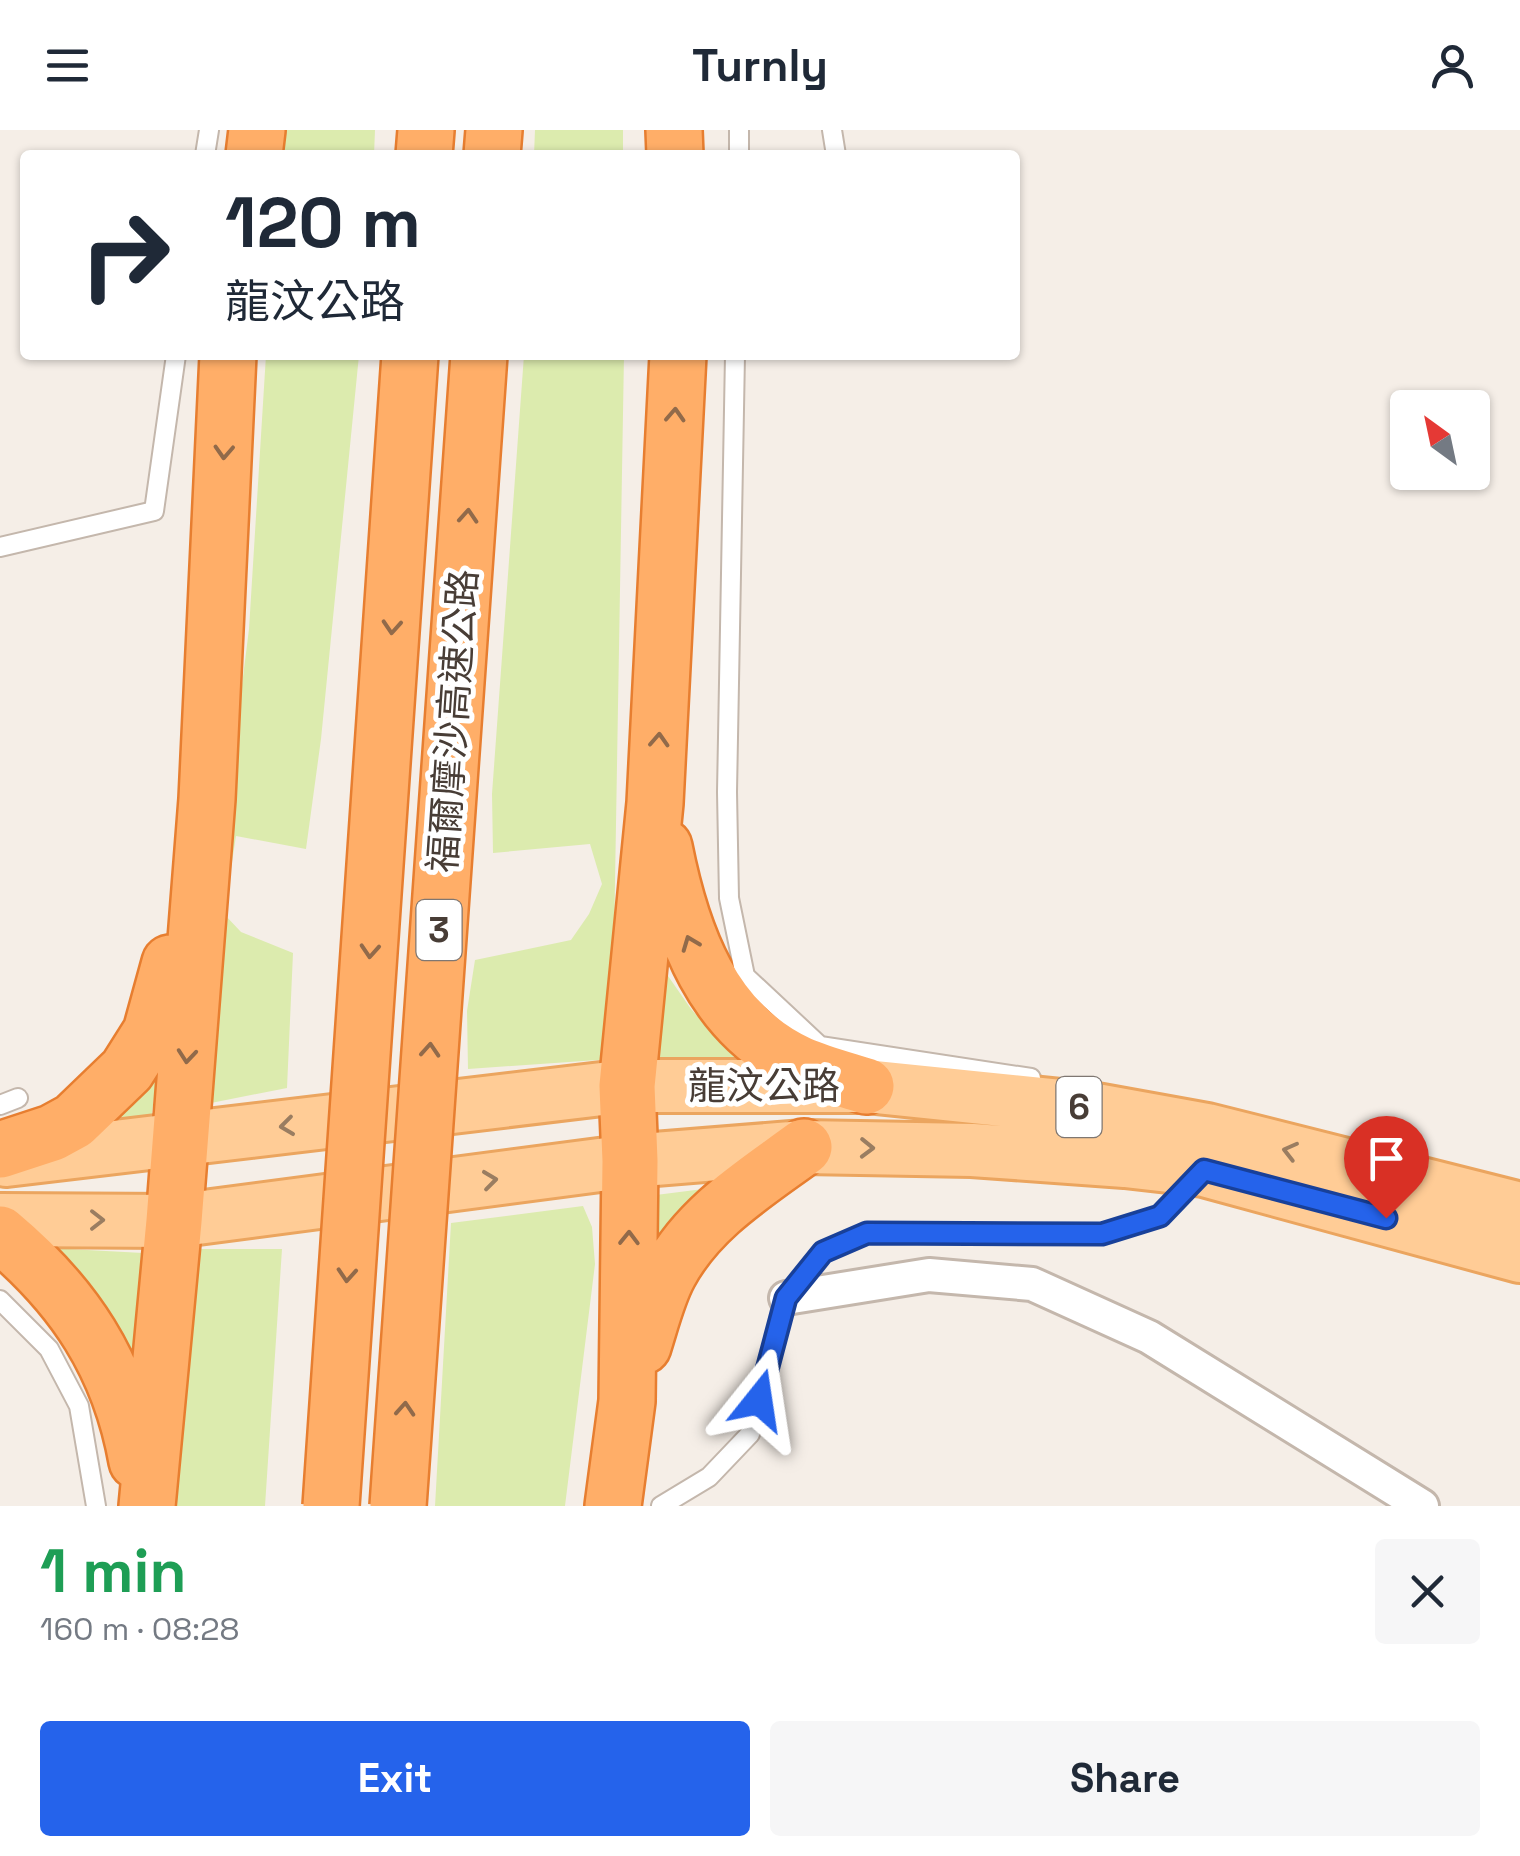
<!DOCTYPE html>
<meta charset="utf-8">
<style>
body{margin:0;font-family:"Space Grotesk","Noto Sans TC",sans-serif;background:#f6f6f7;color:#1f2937;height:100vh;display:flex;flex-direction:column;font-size:38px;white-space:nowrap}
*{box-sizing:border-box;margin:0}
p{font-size:32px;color:#747a83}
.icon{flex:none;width:55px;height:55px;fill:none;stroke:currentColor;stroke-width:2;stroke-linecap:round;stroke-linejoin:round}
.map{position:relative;height:1376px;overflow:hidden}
.drawer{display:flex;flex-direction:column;background:#fff;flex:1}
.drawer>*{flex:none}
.hud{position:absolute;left:20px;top:20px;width:1000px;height:210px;border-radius:10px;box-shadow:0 2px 8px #0004;background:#fff;color:#1f2937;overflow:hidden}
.needle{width:65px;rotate:327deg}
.fabs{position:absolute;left:1390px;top:260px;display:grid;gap:20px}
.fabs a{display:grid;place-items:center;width:100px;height:100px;border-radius:10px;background:#fff;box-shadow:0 2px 8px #0004;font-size:50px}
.pin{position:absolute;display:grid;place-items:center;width:85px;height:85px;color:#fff;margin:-102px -42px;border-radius:50% 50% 50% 0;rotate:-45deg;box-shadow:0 0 10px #0007}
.pin .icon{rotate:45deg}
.me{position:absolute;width:110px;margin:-55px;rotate:15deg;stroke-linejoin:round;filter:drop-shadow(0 0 8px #0008)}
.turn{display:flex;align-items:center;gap:35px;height:210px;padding:0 40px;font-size:45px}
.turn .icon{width:130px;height:130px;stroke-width:2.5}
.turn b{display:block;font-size:70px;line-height:85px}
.round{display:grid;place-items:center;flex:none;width:105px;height:105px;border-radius:10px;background:#f6f6f7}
.head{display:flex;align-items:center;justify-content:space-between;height:170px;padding:0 40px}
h1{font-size:60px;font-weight:800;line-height:75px;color:#1e9e55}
.primary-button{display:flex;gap:20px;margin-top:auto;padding:20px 40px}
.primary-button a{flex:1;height:115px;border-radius:10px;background:#2563eb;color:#fff;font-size:40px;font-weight:800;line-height:115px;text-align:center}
.primary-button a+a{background:#f6f6f7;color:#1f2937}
header{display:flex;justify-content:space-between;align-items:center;height:130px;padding:0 40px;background:#fff;font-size:45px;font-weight:800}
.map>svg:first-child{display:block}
</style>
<header><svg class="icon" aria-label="menu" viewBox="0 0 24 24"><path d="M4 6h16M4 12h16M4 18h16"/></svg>Turnly<svg class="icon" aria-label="person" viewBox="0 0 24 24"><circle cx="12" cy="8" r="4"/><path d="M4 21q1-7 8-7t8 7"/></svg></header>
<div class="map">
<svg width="1520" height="1376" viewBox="0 0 1520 1376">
<rect width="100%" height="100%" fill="#f5eee7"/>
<path fill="#dcebae" d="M284,0H375L374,25H282Z
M535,0H623V25H534Z
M266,225H359L321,609L306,719L236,706L224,784L241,802L293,823L287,958L206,974L213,787L249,499Z
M524,225H624L612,929L468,939L467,881L475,830L571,810L589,784L602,754L590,714L493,723L492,664Z
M659,833L691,879L735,928L652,934Z
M161,915L151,990L90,997Z
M719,1057L645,1133L648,1066Z
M583,1076L592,1097L595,1134L565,1376H435L451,1093Z
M50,1118L143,1123L130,1244Z
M192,1119H282L265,1376H174Z"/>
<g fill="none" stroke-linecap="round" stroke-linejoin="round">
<defs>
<path id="lane" d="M832,0L836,25
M205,25L209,0
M739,25V0
M735,225L727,662L729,768L745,846L820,916L1031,948
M0,417L154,381L176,225
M0,975L18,968
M0,1170L49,1219L79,1276L96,1376
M661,1376L709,1347L750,1304L786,1168L823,1123L867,1103L1102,1104L1160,1087L1195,1050"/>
<path id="street" d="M786,1168L929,1145L1032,1154L1149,1207L1422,1376"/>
<path id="primary" d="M6,1030L627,956H866L1091,979L1207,1000L1520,1079
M0,1090L174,1091L630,1031L804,1017L972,1020L1125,1031L1204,1040L1520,1126"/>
<path id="highway" d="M674,0L675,25
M254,25L257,0
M424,25L426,0
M492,25L494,0
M664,717C681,803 712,894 800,934C821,943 844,949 866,956
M0,1020L52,1003L74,991L127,940L151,902L170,833
M0,1104C74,1166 120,1235 137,1331
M643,1216C651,1191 657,1165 669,1143C699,1087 755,1053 804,1017
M147,1376L174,1091L207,669L228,225
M613,1376L627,1271L630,1031L627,956L655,673L678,225"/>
</defs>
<use href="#lane" stroke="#c4b7ac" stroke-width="22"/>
<use href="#street" stroke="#c4b7ac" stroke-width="38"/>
<use href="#primary" stroke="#eba55f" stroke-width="58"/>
<use href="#highway" stroke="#e77e30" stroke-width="60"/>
<use href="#lane" stroke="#fff" stroke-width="18"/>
<use href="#street" stroke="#fff" stroke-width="32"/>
<use href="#primary" stroke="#ffcc96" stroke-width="52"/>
<use href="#highway" stroke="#ffae68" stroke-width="55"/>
<defs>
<path id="highway-bridge" d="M331,1376L410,225
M398,1376L479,225"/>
</defs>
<use href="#highway-bridge" stroke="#e77e30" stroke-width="60" stroke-linecap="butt"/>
<use href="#highway-bridge" stroke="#ffae68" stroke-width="55"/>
</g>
<defs><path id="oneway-chevron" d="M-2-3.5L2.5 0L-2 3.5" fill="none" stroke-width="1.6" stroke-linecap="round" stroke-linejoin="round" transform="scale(2.5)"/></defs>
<g stroke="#916a4a">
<use href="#oneway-chevron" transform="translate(675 285) rotate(-87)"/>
<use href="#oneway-chevron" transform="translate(224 322) rotate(93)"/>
<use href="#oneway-chevron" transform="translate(468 386) rotate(-86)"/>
<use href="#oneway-chevron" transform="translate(392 497) rotate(94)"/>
<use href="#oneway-chevron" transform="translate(659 610) rotate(-87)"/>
<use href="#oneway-chevron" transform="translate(690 813) rotate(-111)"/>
<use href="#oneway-chevron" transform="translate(370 821) rotate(94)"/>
<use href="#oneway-chevron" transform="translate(430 920) rotate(-86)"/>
<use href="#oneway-chevron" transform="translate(187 926) rotate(95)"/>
<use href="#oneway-chevron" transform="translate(629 1108) rotate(-89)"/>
<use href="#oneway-chevron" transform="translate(347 1145) rotate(94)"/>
<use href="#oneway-chevron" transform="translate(405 1279) rotate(-86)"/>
</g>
<g stroke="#9a7d61">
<use href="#oneway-chevron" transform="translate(287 996) rotate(173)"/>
<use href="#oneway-chevron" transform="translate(867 1018) rotate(1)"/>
<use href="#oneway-chevron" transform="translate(1290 1021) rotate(-166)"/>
<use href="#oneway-chevron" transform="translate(490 1050) rotate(-7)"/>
<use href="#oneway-chevron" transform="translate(97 1090)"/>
</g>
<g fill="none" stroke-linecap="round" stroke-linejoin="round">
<defs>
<path id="route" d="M759,1270L786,1168L823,1122L867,1103L1102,1104L1160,1086L1204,1040L1386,1088"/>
</defs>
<use href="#route" stroke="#184099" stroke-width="25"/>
<use href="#route" stroke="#2563eb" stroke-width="18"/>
</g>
<g text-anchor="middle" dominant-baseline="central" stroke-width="10" stroke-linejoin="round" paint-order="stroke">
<g fill="#fff" stroke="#7f7772" stroke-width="2.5">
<rect x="416.5" y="770" width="45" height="60" rx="8"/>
<rect x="1056.5" y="947" width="45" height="60" rx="8"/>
</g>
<g font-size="35" font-weight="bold" fill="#483d36">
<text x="439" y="800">3</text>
<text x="1079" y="977">6</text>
</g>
<g font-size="38" fill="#483d36" stroke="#fff">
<text transform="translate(453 591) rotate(-86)">福爾摩沙高速公路</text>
<text x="764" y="956">龍汶公路</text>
</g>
</g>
</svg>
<div class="fabs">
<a><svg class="needle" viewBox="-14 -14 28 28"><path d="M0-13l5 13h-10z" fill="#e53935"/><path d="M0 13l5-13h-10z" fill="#747a83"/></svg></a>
</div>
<div class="pin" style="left:1386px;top:1088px;background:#d93025"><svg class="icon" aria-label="arrive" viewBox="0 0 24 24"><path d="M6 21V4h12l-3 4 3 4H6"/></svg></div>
<svg class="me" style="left:759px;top:1270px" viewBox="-20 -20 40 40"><path d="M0-17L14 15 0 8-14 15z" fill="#2563eb" stroke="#fff" stroke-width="4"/></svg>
<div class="hud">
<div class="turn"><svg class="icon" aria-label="right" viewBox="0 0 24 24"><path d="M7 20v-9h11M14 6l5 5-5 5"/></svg><div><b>120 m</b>龍汶公路</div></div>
</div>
</div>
<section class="drawer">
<div class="head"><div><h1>1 min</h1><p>160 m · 08:28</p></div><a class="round"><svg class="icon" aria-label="close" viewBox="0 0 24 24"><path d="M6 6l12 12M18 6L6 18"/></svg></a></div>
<div class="primary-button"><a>Exit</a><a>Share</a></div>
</section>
